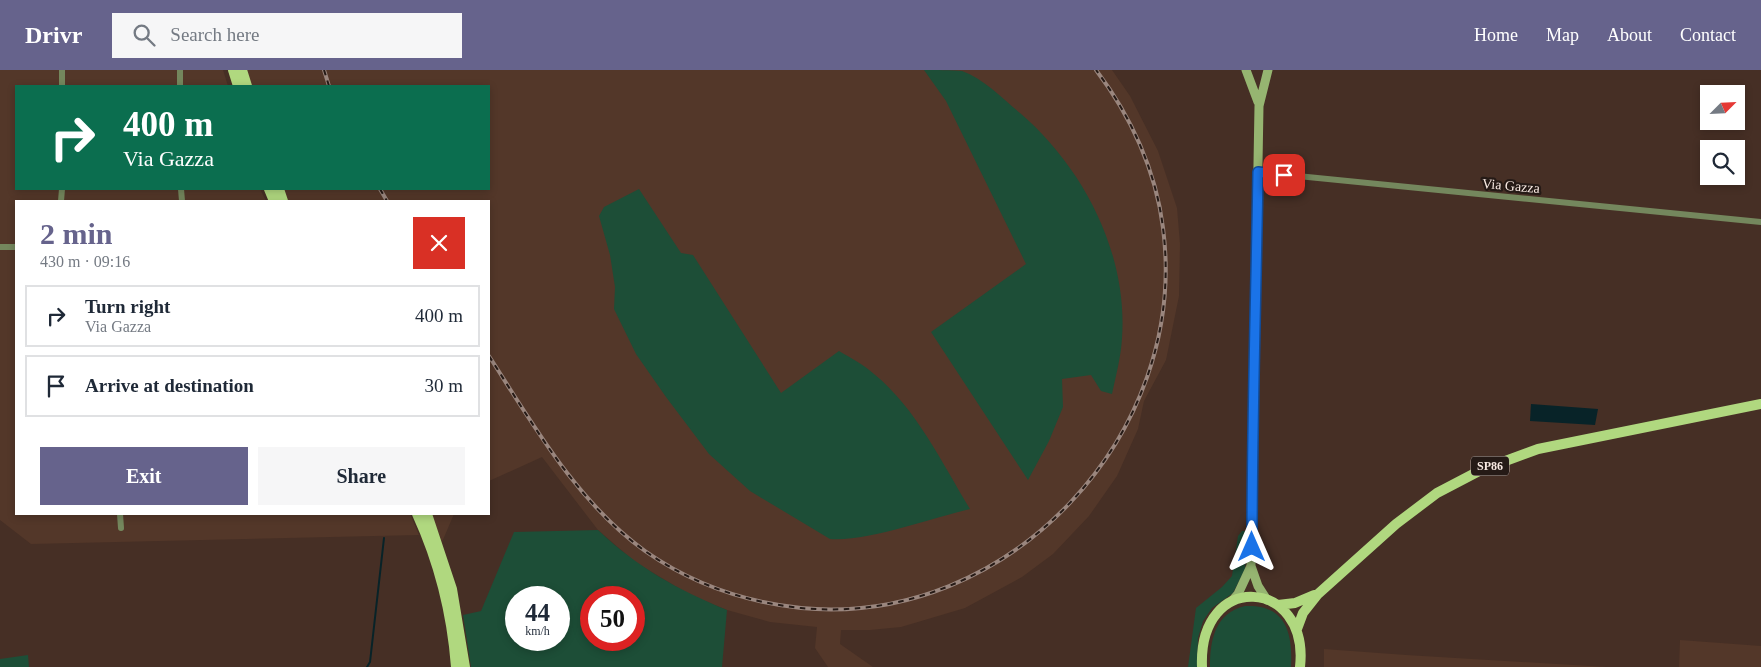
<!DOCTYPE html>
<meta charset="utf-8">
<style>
body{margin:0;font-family:Georgia,serif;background:#f6f6f7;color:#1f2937;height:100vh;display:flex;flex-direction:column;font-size:19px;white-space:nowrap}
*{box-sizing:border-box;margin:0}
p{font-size:16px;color:#747a83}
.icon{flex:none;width:28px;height:28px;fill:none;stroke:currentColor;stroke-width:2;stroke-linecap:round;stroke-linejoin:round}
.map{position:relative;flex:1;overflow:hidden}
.sheet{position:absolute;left:15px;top:130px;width:475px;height:315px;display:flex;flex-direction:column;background:#fff;border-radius:0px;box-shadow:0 2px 8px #0003}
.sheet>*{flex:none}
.top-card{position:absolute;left:15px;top:15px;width:475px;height:105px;border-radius:0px;box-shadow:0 2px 8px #0003;background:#0b6e4f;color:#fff;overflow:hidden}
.needle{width:32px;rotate:66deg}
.buttons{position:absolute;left:1700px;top:15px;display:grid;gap:10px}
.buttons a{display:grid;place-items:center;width:45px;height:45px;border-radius:0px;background:#fff;box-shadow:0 2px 8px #0003;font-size:25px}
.speed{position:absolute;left:505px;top:516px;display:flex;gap:10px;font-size:25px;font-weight:700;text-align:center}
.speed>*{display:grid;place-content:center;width:65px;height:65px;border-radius:50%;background:#fff;box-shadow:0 2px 8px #0003;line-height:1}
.speed small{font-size:12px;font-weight:400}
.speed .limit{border:8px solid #d22;background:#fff;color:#111}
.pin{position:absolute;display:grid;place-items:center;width:42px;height:42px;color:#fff;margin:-21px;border-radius:10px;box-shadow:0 2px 8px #0006}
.me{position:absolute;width:55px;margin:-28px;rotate:0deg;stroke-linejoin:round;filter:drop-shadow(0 0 4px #0008)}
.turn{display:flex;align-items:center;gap:18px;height:105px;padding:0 25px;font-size:22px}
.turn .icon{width:65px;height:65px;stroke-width:2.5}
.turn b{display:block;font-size:35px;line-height:42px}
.round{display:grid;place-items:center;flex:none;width:52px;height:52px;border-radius:0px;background:#f6f6f7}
.head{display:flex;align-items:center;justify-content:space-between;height:85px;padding:0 25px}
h1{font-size:30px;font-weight:800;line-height:38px;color:#66638c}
.action{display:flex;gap:10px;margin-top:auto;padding:10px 25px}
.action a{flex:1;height:58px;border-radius:0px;background:#66638c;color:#fff;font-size:20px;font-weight:800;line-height:58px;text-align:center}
.action a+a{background:#f6f6f7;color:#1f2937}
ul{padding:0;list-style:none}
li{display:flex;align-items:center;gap:15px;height:62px;margin:0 10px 8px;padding:0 15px;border:2px solid #e0e1e3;border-radius:0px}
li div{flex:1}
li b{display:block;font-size:19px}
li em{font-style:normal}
header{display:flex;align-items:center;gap:30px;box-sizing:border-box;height:70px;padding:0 25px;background:#66638c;color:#fff}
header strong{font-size:24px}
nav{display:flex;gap:28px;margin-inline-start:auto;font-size:18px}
.search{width:350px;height:45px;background:#f6f6f7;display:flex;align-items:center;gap:12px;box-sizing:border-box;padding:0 18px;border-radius:0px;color:#747a83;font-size:19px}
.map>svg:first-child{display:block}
</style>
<header>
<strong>Drivr</strong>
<div class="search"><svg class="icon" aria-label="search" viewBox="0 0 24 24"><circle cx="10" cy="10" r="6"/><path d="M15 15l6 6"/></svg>Search here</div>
<nav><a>Home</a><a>Map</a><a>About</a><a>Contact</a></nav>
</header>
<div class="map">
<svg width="1761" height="597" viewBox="0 0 1761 597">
<rect width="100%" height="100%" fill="#462f25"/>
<path fill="#533729" d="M0,0H223L228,16H16V119H260L266,131H16V444H410L419,465L31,474L0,450Z
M247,0H1112L1130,26L1158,81L1177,138L1180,174L1179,226L1166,290L1144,331L1138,359L1117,406L1089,446L1053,484L1022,507L965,538L901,557L870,560H841L840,574L873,597H828L815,578L817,557L770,552L727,540L690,525L635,492L598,460L542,387L489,411V131H287L283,119H489V16H251Z
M431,444H454L442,472L439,464Z
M1680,570L1761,576V597H1679Z
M1324,579L1406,585L1607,597H1324Z"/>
<path fill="#1d4e37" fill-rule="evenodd" d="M924,0C935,0 952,0 962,1C984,9 1003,29 1020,43C1083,97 1128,183 1122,268C1121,287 1116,305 1112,324L1101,321L1091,305L1062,309L1063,337L1049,371L1028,410L931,262L1026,194L946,31Z
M639,119L681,183L693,185L781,323L839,281C851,288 864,295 874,304C916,338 942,393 970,439C932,448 866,472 830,469L750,421L709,384L666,327L636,284L614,239L615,217L610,185L599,146L604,137Z
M598,460C637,497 678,520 727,540L722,597H471L463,545L481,541L514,462ZM516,528H559V570H516ZM591,528H634V570H591Z
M1242,461H1247L1245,499L1233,523L1212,538L1203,551L1198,568L1197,597H1188L1196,538L1222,517L1232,506L1238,466Z
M1245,536C1285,534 1293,562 1291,597H1210C1210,570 1215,543 1245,536Z
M28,585L29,597H0V589Z"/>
<path fill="#082328" d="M1531,334L1598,339L1595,355L1530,351Z"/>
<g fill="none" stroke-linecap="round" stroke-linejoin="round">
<path stroke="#082328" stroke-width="2" d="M367,597L370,592L384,468"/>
<path stroke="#74875d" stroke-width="6" d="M180,0V16
M62,16V0
M1258,102L1761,152
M181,119L182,131
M61,131L62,119
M0,177H16
M120,444L121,458"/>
<path stroke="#96b571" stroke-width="9" d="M1246,0L1258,32
M1267,530L1258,516L1251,496L1259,36L1268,0
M1232,531L1238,524L1251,496"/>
<path stroke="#b0d87f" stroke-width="10" d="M233,0L238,16
M242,0L247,16
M269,119L274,131
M279,119L283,131
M417,444C439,492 452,544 456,597
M427,444L452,519L465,597
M1278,535L1295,533L1314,525
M1297,559L1303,543L1318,524L1396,454L1437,423L1481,400L1538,379L1761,334
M1202,597C1198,499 1310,508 1300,597"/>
<defs>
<path id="rail" d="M324,0L329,16
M380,119L387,131
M489,286C534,356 577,432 645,481C692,514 745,532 801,538C1009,558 1190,364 1163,158C1156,101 1131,46 1096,0"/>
</defs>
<use href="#rail" stroke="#9a867e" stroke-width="4"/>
<use href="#rail" stroke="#251a16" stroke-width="2" stroke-dasharray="5.5" stroke-linecap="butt"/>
</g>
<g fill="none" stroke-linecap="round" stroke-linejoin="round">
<defs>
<path id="route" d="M1252,477C1252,352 1256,227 1258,102L1284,105"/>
</defs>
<use href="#route" stroke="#114b97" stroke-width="12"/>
<use href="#route" stroke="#1a73e8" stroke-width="9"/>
</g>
<g text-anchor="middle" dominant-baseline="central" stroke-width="4.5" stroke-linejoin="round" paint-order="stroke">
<rect fill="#251a16" stroke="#b9aba5" stroke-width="1" x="1471" y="386.5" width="38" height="19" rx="4"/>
<g font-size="12" font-weight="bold" fill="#f8e9e2">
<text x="1490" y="396">SP86</text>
</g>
<g font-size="14" fill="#f8e9e2" stroke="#251a16">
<text transform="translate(1511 116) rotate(5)">Via Gazza</text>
</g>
</g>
</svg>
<div class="buttons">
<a><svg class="needle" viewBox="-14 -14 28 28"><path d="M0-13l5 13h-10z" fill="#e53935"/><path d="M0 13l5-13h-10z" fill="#747a83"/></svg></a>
<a><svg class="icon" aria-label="search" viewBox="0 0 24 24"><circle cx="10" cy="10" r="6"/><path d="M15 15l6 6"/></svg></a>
</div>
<div class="speed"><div>44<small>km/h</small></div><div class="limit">50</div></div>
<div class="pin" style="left:1284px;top:105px;background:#d93025"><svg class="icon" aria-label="arrive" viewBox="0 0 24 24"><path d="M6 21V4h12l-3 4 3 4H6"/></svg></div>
<svg class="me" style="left:1252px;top:477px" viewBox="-20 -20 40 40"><path d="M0-17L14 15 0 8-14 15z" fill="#1a73e8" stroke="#fff" stroke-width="4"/></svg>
<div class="top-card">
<div class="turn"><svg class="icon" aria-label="right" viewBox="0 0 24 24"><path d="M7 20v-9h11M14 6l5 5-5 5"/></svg><div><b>400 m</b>Via Gazza</div></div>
</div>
<section class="sheet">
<div class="head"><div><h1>2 min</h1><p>430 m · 09:16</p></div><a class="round" style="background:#d93025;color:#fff"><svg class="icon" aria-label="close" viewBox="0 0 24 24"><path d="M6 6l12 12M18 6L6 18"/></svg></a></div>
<ul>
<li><svg class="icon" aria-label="right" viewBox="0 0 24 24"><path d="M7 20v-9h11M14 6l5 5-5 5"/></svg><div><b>Turn right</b><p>Via Gazza</p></div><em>400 m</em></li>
<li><svg class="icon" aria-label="arrive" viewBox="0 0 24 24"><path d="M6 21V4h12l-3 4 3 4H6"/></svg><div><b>Arrive at destination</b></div><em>30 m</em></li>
</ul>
<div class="action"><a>Exit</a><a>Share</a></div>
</section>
</div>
